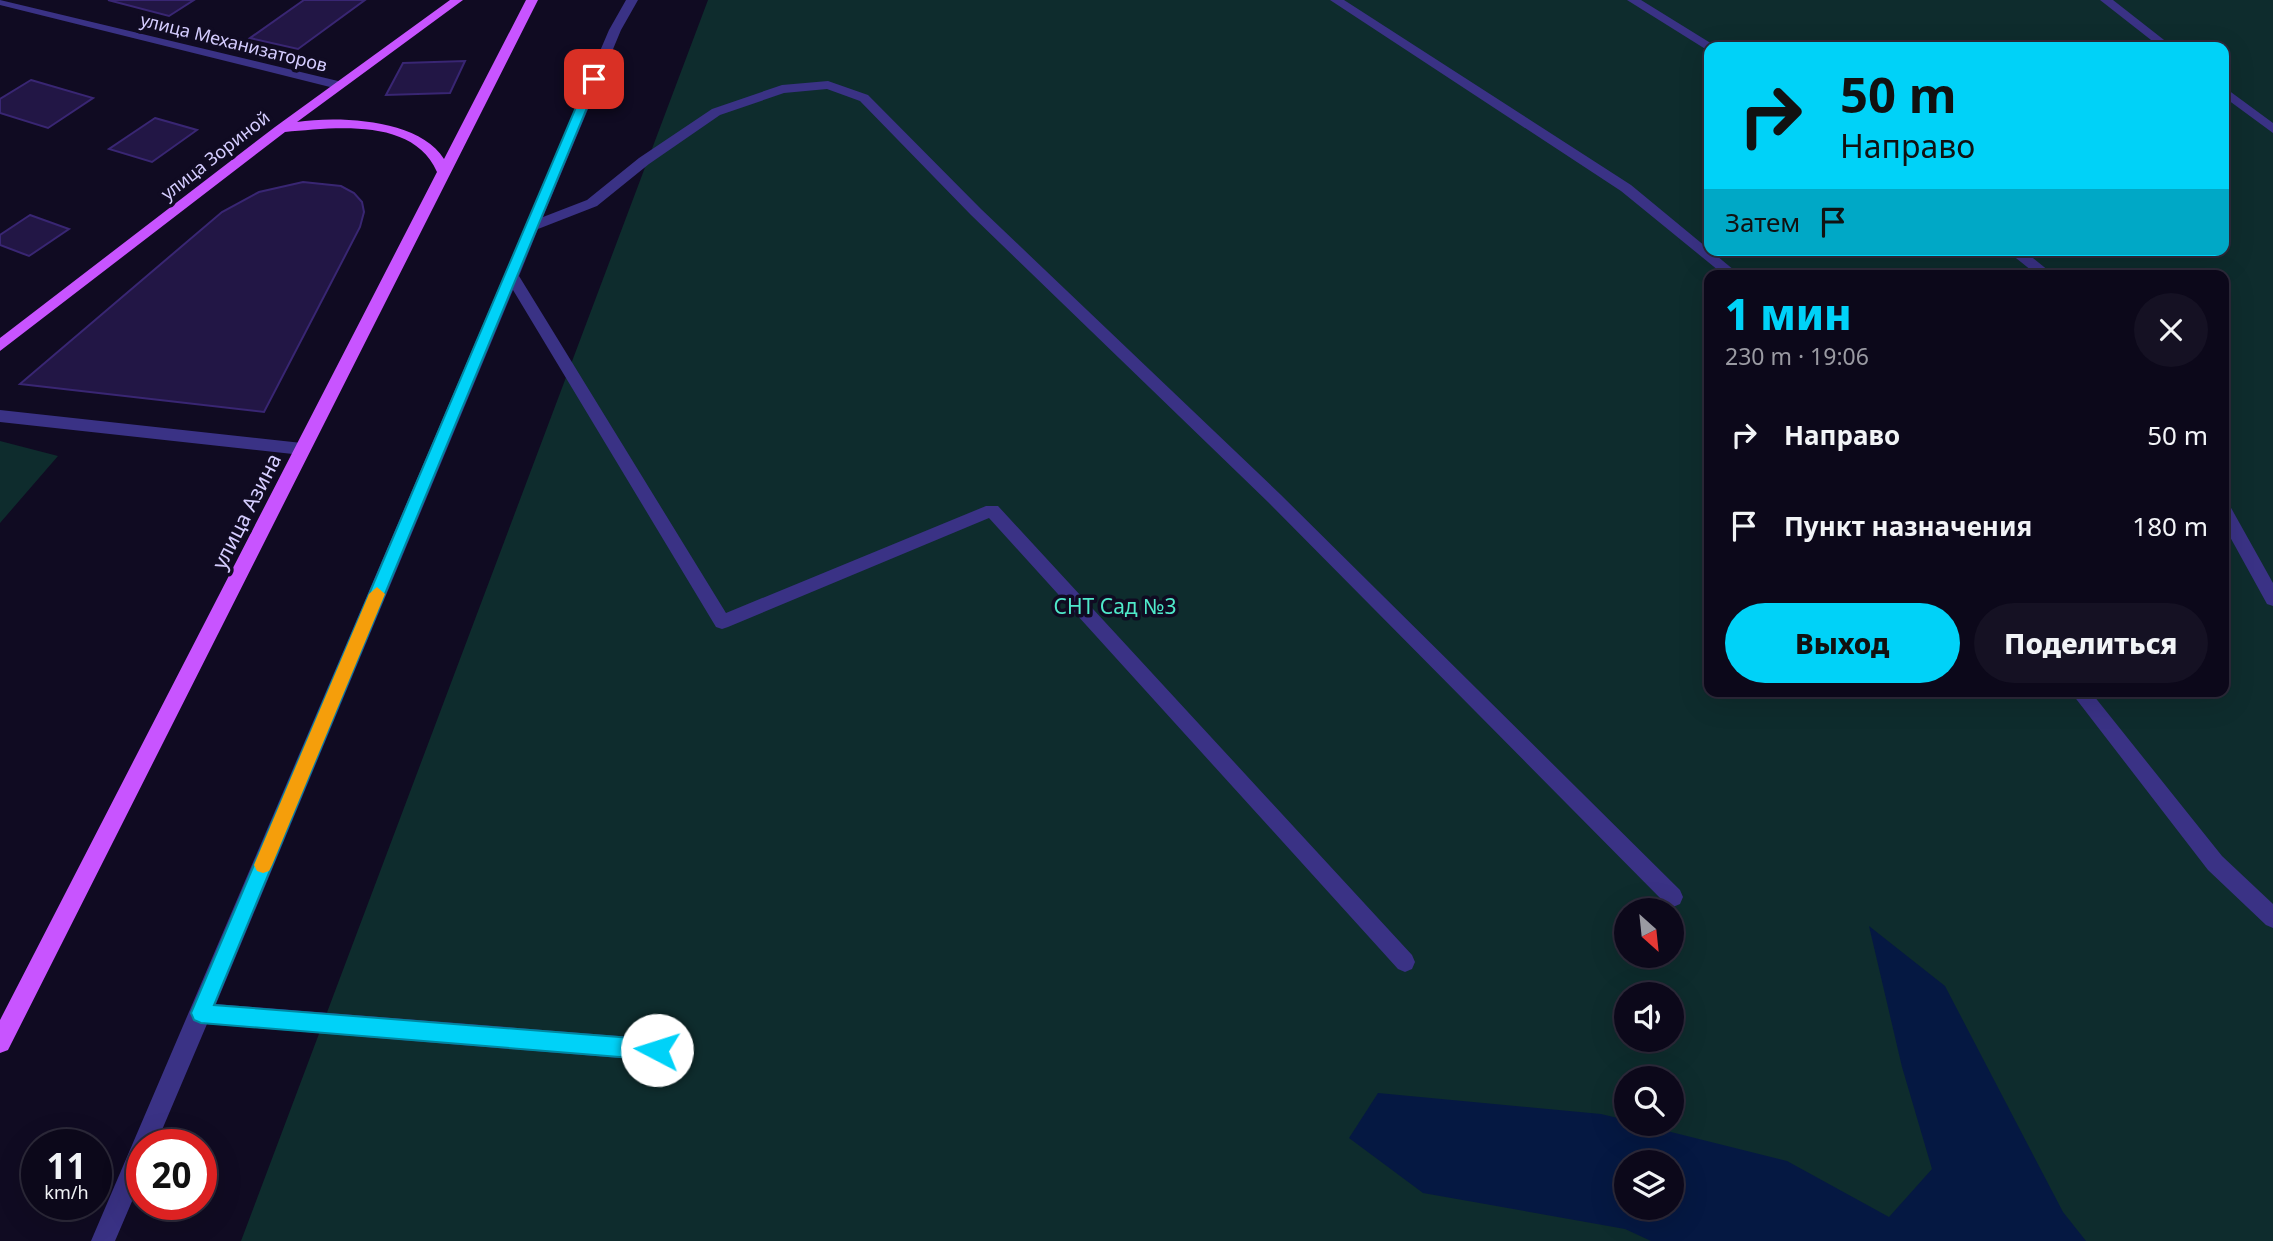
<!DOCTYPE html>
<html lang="ru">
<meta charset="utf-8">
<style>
body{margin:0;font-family:"Noto Sans",sans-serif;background:#151123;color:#f1f3f6;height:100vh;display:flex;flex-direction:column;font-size:26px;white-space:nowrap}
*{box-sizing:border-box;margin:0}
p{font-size:23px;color:#9a9aa2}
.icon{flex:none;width:38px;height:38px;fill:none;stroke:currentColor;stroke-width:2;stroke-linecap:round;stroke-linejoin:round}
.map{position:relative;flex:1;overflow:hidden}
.side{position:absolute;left:1704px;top:270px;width:525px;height:427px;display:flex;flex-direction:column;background:#0c081a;border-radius:14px;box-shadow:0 7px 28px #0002,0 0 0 2px #2c2939}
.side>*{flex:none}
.hud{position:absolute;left:1704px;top:42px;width:525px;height:214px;border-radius:14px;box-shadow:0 7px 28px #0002,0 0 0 2px #2c2939;background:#00d2f8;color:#111;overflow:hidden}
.needle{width:46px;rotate:153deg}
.buttons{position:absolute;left:1614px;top:898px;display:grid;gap:14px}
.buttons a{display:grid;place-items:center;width:70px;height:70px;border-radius:50%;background:#0c081a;box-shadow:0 7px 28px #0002,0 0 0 2px #2c2939;font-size:35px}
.speed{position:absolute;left:21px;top:1129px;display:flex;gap:14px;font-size:35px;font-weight:700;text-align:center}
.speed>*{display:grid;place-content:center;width:91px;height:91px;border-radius:50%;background:#0c081a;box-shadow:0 7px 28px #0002,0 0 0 2px #2c2939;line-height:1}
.speed small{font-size:18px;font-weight:400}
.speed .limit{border:10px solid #d22;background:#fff;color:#111}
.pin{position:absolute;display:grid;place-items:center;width:60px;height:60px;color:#fff;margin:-30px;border-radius:14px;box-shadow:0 4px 10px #0006}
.me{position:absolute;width:77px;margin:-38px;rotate:275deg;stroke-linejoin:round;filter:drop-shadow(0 0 5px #0008)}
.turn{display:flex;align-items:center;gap:24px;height:147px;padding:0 21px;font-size:32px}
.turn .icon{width:91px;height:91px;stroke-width:2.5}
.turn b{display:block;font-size:49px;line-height:60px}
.then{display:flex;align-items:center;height:66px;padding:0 21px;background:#0003;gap:14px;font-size:26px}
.round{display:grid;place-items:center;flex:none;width:74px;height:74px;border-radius:37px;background:#151123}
.summary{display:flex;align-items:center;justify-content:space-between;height:119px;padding:0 21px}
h1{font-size:42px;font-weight:800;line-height:52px;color:#00d2f8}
.primary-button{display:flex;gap:14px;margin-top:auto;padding:14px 21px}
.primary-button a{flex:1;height:80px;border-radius:42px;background:#00d2f8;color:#111;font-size:28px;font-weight:800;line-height:80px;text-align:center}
.primary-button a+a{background:#151123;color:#f1f3f6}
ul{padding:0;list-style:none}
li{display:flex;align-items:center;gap:21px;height:91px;padding:0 21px}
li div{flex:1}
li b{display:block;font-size:26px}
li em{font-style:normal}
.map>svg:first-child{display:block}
</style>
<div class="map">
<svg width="2273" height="1241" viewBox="0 0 2273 1241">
<rect width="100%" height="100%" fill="#100b22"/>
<path fill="#0e2c2d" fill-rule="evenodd" d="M708,0H2273V1241H241ZM1710,47H2224V250H1710ZM1710,275H2224V691H1710ZM1626,910H1671V956H1626ZM1626,994H1671V1040H1626ZM1626,1078H1671V1124H1626ZM1626,1162H1671V1208H1626Z
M0,441L58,456L0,523Z"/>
<path fill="#051842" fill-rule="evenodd" d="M1869,926L1945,986L2063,1212L2086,1241H1651L1625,1229L1423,1193L1349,1138L1378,1093L1601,1114L1626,1120V1124H1639L1787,1161L1889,1217L1932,1169L1902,1067ZM1671,1162V1208H1626V1162Z"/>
<path fill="#221645" stroke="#392673" stroke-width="2" d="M108,0H194L169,16Z
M304,0H365L298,49L250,38Z
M465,61L450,93L386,95L403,63Z
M31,80L93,98L48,128L0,113V99Z
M155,118L197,130L152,162L109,149Z
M303,182L341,186L354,193L362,202L364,212L360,227L264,412L20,384L222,212L259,192Z
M30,215L69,229L29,256L0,245V235Z"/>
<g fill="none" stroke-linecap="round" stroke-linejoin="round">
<path fill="#3a3285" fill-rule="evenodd" d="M0,0L338,81L344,85L338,89L0,5Z
M626,0H638L621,30L543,217L587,200L639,158L712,109L782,85L828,81L868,95L981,209L1280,494L1680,890L1683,897L1680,904L1673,907L1666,904L1268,502L971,215L860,101L827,89L784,93L720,115L649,164L597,206L538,229L519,276L726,613L986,506H998L1412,955L1415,962L1412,969L1405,972L1398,969L989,518L728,627L722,629L716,627L513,290L216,1004L657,1039L665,1042L668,1050L665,1058L657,1061L207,1024L156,1144H142V1178L115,1241H91L609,30Z
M1330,0H1344L1631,185L1740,275H1724L1621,191Z
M1627,0H1641L1717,47L1707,50Z
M2100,0H2113L2173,47H2160Z
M2224,87L2273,123V133L2224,97Z
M2006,250H2023L2054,275H2037Z
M0,410L302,443L310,449L302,455L0,422Z
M2224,504L2230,506L2273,583V606L2267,604L2224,526Z
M2070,691H2090L2222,856L2273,904V928L2266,925L2208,870Z"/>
<path fill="#c854ff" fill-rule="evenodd" d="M450,0H463L297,122C339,116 419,119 444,159L526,0H538L8,1050L0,1053V1020L437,172C413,117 334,128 285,132L0,351V338L275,127Z"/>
</g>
<path fill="#00d2f8" stroke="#0088a1" stroke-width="2" d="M594,76L599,79L214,1005L657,1040L664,1043L667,1050L664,1057L657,1060L201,1023L194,1020L191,1013L194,1006L588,79Z"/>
<path fill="#f59e0b" d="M377,587L385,594L272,865L269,871L263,873L257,871L254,865L369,594Z"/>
<g text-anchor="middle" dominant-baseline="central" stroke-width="7" stroke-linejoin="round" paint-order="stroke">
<g font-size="18" fill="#d5cdff" stroke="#100b22">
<text transform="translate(234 42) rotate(14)">улица Механизаторов</text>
<text transform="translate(215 155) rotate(-38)">улица Зориной</text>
</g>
<g font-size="21" fill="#d5cdff" stroke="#100b22">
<text transform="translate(246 511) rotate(-63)">улица Азина</text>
</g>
<g font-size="21" fill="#4fe9ca" stroke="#100b22">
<text x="1115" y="606">СНТ Сад №3</text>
</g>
</g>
</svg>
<div class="buttons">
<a><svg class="needle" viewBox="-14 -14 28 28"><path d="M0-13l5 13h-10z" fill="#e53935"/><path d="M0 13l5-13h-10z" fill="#9a9aa2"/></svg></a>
<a><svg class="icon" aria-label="sound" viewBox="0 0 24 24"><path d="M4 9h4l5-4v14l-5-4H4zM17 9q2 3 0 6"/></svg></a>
<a><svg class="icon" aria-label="search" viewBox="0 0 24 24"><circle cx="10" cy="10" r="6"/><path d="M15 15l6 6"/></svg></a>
<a><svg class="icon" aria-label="layers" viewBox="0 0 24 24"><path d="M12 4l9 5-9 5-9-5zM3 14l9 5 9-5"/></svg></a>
</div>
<div class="speed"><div>11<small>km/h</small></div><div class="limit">20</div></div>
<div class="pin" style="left:594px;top:79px;background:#d93025"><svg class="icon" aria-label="arrive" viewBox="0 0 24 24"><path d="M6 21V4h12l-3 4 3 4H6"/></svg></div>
<svg class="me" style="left:657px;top:1050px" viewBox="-20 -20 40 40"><circle r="19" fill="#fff"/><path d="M0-13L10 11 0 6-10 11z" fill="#00d2f8"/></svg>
<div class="hud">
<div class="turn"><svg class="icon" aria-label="right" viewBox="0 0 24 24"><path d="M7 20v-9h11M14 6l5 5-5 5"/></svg><div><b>50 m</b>Направо</div></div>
<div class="then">Затем<svg class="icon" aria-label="arrive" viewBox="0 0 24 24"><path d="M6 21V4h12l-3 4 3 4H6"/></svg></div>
</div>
<section class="side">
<div class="summary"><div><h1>1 мин</h1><p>230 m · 19:06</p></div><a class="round"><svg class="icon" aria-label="close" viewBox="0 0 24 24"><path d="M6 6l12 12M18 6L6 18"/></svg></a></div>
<ul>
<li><svg class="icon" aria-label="right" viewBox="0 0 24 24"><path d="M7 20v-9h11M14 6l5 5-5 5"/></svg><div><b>Направо</b></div><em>50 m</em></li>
<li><svg class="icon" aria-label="arrive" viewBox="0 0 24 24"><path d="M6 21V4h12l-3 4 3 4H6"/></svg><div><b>Пункт назначения</b></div><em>180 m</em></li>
</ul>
<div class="primary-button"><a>Выход</a><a>Поделиться</a></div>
</section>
</div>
